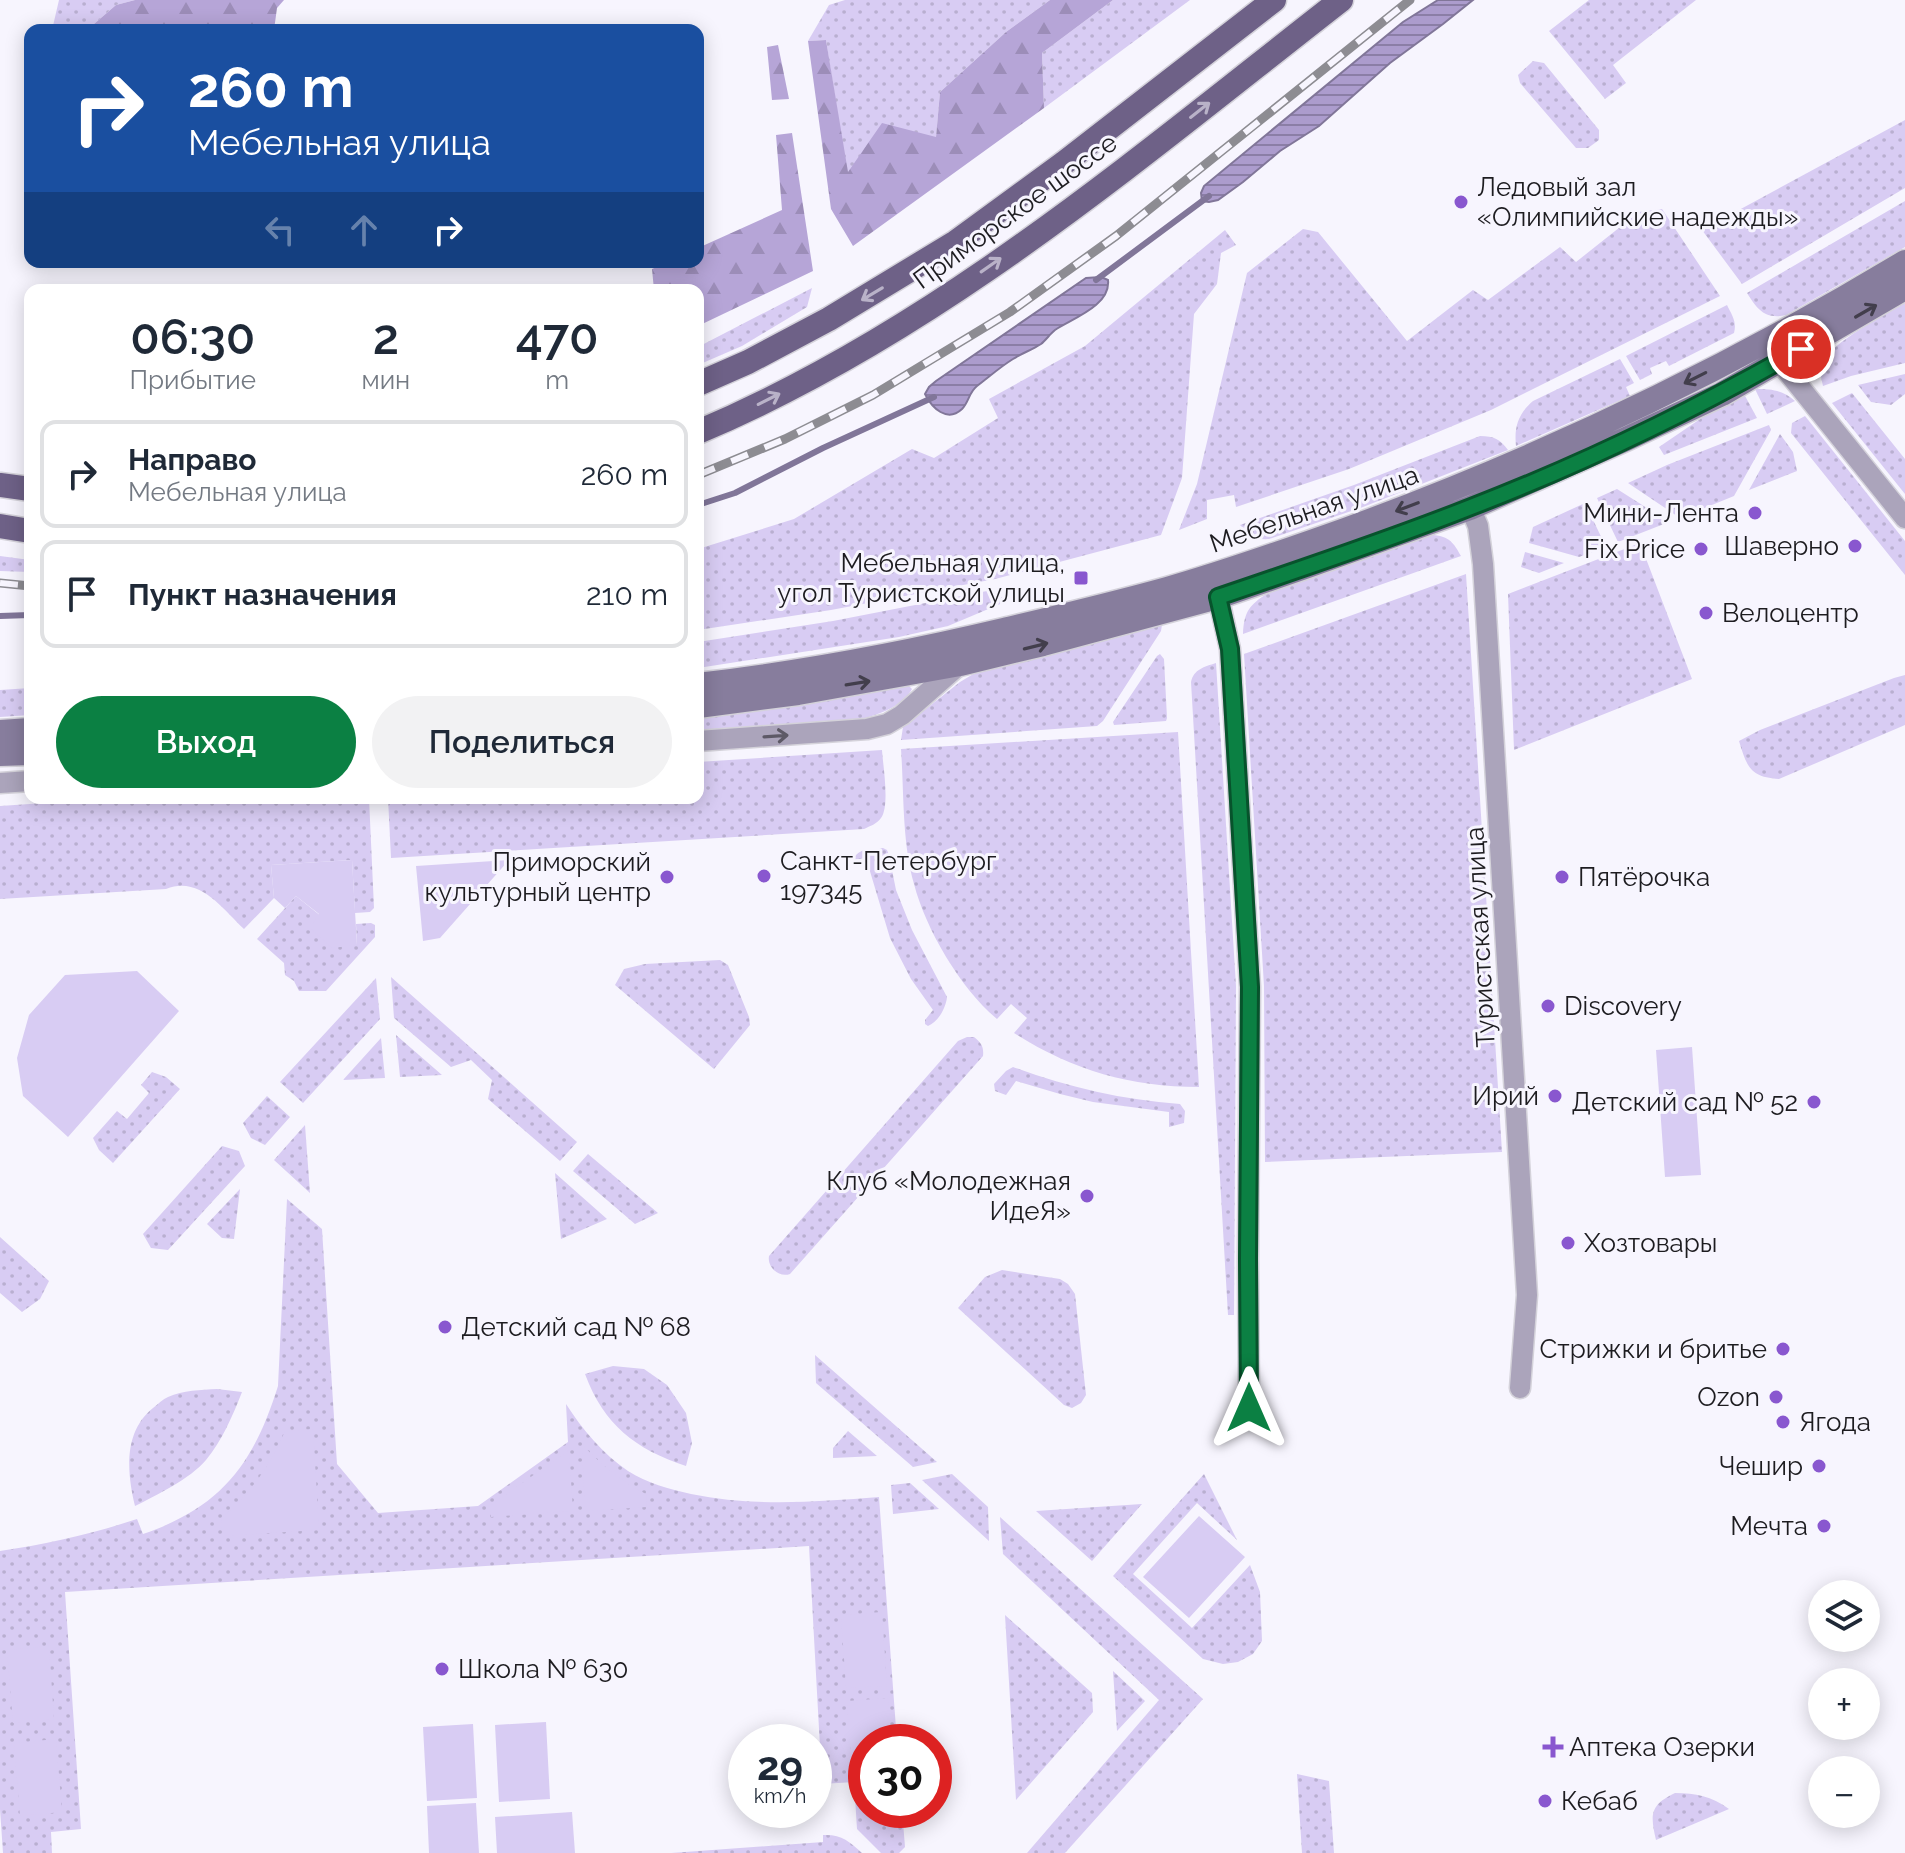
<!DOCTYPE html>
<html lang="ru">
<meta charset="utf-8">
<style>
body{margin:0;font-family:Raleway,sans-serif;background:#f2f2f3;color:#1f2937;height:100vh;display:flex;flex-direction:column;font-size:30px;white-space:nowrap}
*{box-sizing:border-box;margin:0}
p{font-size:26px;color:#747a83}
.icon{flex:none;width:44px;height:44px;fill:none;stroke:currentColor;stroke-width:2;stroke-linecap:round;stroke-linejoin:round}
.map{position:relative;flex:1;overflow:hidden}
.panel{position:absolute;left:24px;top:284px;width:680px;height:520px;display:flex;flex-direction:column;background:#fff;border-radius:16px;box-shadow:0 4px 20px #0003}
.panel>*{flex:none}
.guide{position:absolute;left:24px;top:24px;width:680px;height:244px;border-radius:16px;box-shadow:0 4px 20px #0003;background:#1a4fa0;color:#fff;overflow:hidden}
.buttons{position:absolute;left:1808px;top:1580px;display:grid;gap:16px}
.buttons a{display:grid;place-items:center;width:72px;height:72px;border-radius:50%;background:#fff;box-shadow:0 4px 20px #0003;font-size:40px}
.speed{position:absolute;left:728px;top:1724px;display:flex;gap:16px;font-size:40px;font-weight:700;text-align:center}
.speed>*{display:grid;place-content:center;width:104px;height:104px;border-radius:50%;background:#fff;box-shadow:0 4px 20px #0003;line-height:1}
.speed small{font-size:20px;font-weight:400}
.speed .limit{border:12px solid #d22;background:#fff;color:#111}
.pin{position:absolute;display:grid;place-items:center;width:68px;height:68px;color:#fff;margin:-34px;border:4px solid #fff;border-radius:50%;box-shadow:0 2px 8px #0007}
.me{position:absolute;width:88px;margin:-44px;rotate:0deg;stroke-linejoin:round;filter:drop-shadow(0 0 6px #0008)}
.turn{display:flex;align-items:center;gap:28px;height:168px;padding:0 32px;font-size:36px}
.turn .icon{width:104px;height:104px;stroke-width:2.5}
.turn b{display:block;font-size:56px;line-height:68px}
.lanes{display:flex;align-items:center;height:76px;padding:0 32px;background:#0003;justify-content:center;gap:40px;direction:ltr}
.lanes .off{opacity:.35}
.eta{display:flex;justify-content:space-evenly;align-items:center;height:136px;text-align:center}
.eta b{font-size:48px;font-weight:600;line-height:56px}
.action{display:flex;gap:16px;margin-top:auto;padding:16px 32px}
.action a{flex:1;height:92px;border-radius:48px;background:#0b8043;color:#fff;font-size:32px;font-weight:600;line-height:92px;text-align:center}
.action a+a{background:#f2f2f3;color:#1f2937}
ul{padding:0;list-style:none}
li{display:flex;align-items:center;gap:24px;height:108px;margin:0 16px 12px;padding:0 16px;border:4px solid #e0e1e3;border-radius:16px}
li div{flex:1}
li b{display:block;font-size:30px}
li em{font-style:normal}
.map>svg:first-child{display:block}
</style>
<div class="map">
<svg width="1905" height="1853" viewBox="0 0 1905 1853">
<defs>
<pattern id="grass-dots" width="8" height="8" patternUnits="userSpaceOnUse" patternTransform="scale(2)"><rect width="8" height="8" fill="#d8ccf3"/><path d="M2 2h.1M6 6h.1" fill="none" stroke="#b9afd0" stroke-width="1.8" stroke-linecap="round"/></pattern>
<pattern id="forest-firs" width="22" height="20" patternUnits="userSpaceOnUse" patternTransform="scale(2)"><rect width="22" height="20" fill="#b6a5d7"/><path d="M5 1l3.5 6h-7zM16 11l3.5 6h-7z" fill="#9c8db8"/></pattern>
<pattern id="water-rules" width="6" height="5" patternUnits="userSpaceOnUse" patternTransform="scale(2)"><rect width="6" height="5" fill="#ac9ccd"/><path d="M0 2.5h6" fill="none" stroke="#8b7ea6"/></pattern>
</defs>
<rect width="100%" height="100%" fill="#f7f5fe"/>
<path fill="url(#grass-dots)" d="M59,0H135L116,5L87,30H52Z
M845,0H1050L1006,32L940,92L936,137L847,173L826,40L808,41L829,5Z
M1113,0H1190L1044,108L1042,53Z
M1589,0H1696L1613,65L1626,83L1605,99L1549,31Z
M1533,61L1544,63L1599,130V140L1588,148H1576L1520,83L1518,75Z
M1905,120V188L1742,284L1702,230Z
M1905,201V247L1786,315C1765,320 1757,309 1747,293Z
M1662,209L1720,296L1491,410L1349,469L1236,507L1234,495L1207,500V519L1179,530L1197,484L1247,273L1303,229L1318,232L1407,341L1473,290L1488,300L1560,247L1576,262L1639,212Z
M1225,230L1236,245L1221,253L1217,284L1194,314L1182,478L1161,535L995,579L831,610L698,630V549L794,519L912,449L934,458L998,418L989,399L1085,346Z
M812,288L807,307L742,346L698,365V347Z
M1905,303V363L1851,376L1823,386C1821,377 1819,370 1823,362C1832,342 1885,315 1905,303Z
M1727,305C1732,315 1737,322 1734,333L1669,366L1666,361L1650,368L1652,374L1640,380L1626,356Z
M1620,359L1634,383L1626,387L1630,396L1516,446C1514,427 1518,414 1533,401Z
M1905,374V394L1891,405L1871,402L1858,385Z
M1755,389C1772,389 1782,390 1795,401L1767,414Z
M1852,393L1905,459V494L1832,403Z
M1744,394L1757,418L1664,455L1659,447L1706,415Z
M1805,416L1905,541V575L1791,433L1792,423Z
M1769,425L1771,430L1734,496L1680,518L1628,483L1667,465Z
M1780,434L1793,452L1797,471L1749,490Z
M1480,436C1494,436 1500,439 1508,450L1363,507L1269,539C1255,540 1250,535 1240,525L1354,485Z
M1617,489L1669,522L1618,542L1597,498Z
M1585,503L1606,547L1579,557L1529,543L1533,527Z
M1433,535C1449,536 1454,543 1461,556L1243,634C1244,612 1249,605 1268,593Z
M1640,543L1692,679L1514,750L1508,594Z
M1525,552L1564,563L1539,573L1521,567Z
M0,556L30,560V572L0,571Z
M1466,574L1502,1152L1265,1162L1264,986L1244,654Z
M987,591C996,592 1000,594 1005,602L948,626L899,637L698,668V642L833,621Z
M1162,625L1161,631L1103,721L1097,726L901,740L903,727L960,682L975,673Z
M1160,654L1164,659L1167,718L1166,721L1114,725L1113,722L1157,656Z
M1216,663L1236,986L1234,1315H1228L1191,682C1194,669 1204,667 1216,663Z
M1905,675V725L1779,779C1750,777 1747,767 1739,741L1760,730L1894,678Z
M909,686L912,689C903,706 880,714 862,719L698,730V718Z
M30,688V715L0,717V690Z
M1178,732L1199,1087C1130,1087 1072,1070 1014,1033L1027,1018L1011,1004L997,1019C961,989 926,930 914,884C902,842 904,792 901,749Z
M882,750C883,766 890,806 881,818C877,824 870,826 864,829L391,858L388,798H698V762Z
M118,798H369L374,908L370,912L355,913L352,860L271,865L274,898L244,929C222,908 199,875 166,889L0,899V806Z
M883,848L887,850L889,855L896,890L912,930L947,997C946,1008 938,1022 928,1026L925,1024V1020L933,1010L911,979L890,938L866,858L852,860C860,848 869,848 883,848Z
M296,896L357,945L356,924L371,923L375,925V937L326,991H299L294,981L285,975L284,963L257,939Z
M720,960L728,965L749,1017L750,1025L714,1069L615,985L624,969L645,964Z
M391,977L577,1142L560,1161L488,1099L492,1080L471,1060L451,1067L394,1018Z
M376,978L380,1019L303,1103L280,1082Z
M396,1035L442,1075L400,1077Z
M967,1037H974C981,1043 984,1046 983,1056L790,1274C779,1278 767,1267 769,1256L958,1041Z
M381,1038L385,1078L343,1080Z
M1013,1067C1067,1087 1122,1100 1180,1104L1185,1111L1184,1123L1169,1127V1112L1093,1102L1060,1094L1016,1081L1006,1095L995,1091L994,1084L1006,1071Z
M152,1072L166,1077L180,1089L113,1163L99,1150L93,1138L117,1111L127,1119L149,1093L141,1085Z
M267,1096L290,1117L265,1145L251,1138L243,1123Z
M305,1125L310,1193L274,1160Z
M222,1146L239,1151L245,1166L168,1250L151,1248L143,1234Z
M588,1154L658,1213L635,1224L573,1171Z
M555,1173L607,1219L561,1239Z
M240,1189L234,1239L222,1238L207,1224Z
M287,1199L322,1229L337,1464L378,1513L478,1506L568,1442L566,1404C582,1429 603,1454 628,1471C647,1483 669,1489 691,1494C754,1507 815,1502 879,1497L897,1742H866V1810H902L905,1847L899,1853H881L857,1829L854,1782L822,1784L809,1546L65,1592L81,1829L51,1832L52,1853H3L0,1809V1551C47,1544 92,1534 137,1519L143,1534C222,1507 254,1463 278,1386Z
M0,1237L49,1281L40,1299L22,1312L0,1293Z
M1002,1270L1060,1279L1068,1284L1075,1294L1086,1395L1081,1403L1072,1408L1064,1405L958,1308L985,1277Z
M815,1355L937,1462L913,1467L816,1383Z
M613,1366L644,1369L667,1385L686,1413L692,1443L686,1466C635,1449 604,1425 585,1374Z
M217,1389L242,1392C233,1415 222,1441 206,1460C190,1479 157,1495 135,1506C127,1473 123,1432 153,1408C158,1404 163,1399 168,1397C183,1390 201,1390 217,1389Z
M848,1431L877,1456L833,1458V1448Z
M952,1474L988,1507L989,1541L922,1480Z
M1204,1474L1237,1540L1197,1503L1133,1574L1192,1628L1250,1565L1260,1592L1262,1641L1253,1654L1238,1662L1223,1664L1203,1659L1113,1576Z
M910,1483L939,1509L893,1514L891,1485Z
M1142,1504L1092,1561L1036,1511Z
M1000,1517L1203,1699L1065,1853H1027L1159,1700L1003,1554Z
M1005,1615L1092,1693L1093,1712L1016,1800Z
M1113,1671L1145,1701L1117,1731Z
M1297,1774L1329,1781L1334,1853H1302Z
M1675,1793C1696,1793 1711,1796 1729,1809L1656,1840C1650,1814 1650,1805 1675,1793Z
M823,1835C841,1834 849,1841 862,1853H671L823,1842Z"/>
<path fill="url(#forest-firs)" d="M135,0H284L277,8L274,30H87L116,5Z
M1050,0H1113L1042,53L1044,108L853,246L831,209L808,41L826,40L848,172L882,123L936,137L940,92L1006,32Z
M778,45L789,99L772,100L767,47Z
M792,133L813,271L698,326V290H654L652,269L668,262H698V248L782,210L776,135Z"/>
<path fill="#d8ccf3" d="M352,860L357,945L332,948L310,928L319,914L296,896L285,908L274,898L271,865Z
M509,860L440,938L423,941L416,866Z
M137,971L179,1011L68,1137L23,1096L17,1058L29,1015L65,975Z
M1692,1047L1701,1175L1665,1177L1656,1050Z
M313,1429L319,1530L223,1536L221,1519C250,1494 270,1466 285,1431Z
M582,1444C601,1465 621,1481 646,1494L647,1507L585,1511Z
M569,1450L573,1511L491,1517V1505Z
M1199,1516L1245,1557L1189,1618L1143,1577Z
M882,1612L887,1686L846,1688L841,1615Z
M49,1646L54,1719L13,1723L7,1650Z
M888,1698L891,1742H866V1773L852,1774L847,1701Z
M546,1722L550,1799L499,1802L495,1725Z
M473,1724L477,1798L427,1801L423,1727Z
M56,1739L62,1812L20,1816L14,1743Z
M476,1803L479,1853H429L427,1806Z
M572,1812L575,1853H497L495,1817Z"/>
<path fill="url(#water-rules)" stroke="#817699" stroke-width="2" d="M1438,0H1473L1443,24L1390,63L1319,126L1280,151L1243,182L1218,200L1209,202L1202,201L1201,193L1204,186L1403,22Z
M1101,277L1108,280C1111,306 1071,319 1055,330C1050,334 1046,340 1041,344C1032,350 1022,353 1013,359C1000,367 989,377 977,386C969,392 969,402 962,409C947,423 932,408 925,394L929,387L936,381L1086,278Z"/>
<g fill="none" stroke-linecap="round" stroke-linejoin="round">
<path stroke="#817699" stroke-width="6" d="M1096,280L1209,196
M698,505L735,493L823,448L934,397
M0,616L30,615"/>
<defs>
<path id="street" d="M1770,350L1905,518
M1461,486L1478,526L1483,564L1527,1295L1520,1388
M1215,582L1230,649L1250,987L1248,1259L1249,1408
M698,741L867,729L887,724L902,715L960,664
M0,783L30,781"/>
<path id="secondary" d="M698,685C801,673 903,654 1004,630C1058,617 1113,604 1167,589C1227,572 1286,551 1345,530C1540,459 1728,369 1905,262
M698,706L798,693L960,664L1043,644L1218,597L1308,566L1470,508L1626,439L1722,394L1905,288
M0,732L30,730
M0,754L30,753"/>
<path id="primary" d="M698,384L748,362L829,319L956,242L1064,163L1274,0
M698,432C937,331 1138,158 1341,0
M0,485L30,489
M0,526L30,531"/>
</defs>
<use href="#street" stroke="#d4d2da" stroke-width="23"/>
<use href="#secondary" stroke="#d4d2da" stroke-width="27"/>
<use href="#primary" stroke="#d4d2da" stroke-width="27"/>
<use href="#street" stroke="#aba4bb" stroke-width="20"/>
<use href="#secondary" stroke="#877d9d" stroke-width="24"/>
<use href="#primary" stroke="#6e6187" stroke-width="24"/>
<defs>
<path id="rail" d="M698,475L785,439L873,395L1010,312L1116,236L1410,0
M0,583L30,586"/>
</defs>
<use href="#rail" stroke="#8d8c92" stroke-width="9"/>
<use href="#rail" stroke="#f7f5fe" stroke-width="6" stroke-dasharray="18" stroke-linecap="butt"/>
</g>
<defs><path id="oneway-shaft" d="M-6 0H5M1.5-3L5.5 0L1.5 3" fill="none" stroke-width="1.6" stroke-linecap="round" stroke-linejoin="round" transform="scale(2)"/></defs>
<g stroke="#b9b2c8">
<use href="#oneway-shaft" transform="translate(1200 110) rotate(-38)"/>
<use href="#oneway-shaft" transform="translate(991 265) rotate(-35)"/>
<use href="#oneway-shaft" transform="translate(872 294) rotate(149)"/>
<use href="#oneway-shaft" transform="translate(769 399) rotate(-27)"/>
</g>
<g stroke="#423e4c">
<use href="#oneway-shaft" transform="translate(1866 311) rotate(-30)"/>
<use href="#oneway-shaft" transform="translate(1695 378) rotate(153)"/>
<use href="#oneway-shaft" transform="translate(1407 507) rotate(159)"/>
<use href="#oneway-shaft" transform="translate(1036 646) rotate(-14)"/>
<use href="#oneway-shaft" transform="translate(858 683) rotate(-9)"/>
</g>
<use stroke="#5d5966" href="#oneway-shaft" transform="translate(776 736) rotate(-4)"/>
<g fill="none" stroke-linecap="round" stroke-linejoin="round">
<defs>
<path id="route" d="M1249,1408L1248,1259L1250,987L1230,649L1218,597C1303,568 1388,540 1471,507C1585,463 1696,409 1801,349"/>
</defs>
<use href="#route" stroke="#07532c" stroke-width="20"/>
<use href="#route" stroke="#0b8043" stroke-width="14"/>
</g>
<g fill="#8957cf" stroke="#f7f5fe" stroke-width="3">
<circle cx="1461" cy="202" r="8"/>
<circle cx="1755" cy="513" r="8"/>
<circle cx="1855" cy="546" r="8"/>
<circle cx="1701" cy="549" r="8"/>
<rect x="1073" y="570" width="16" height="16" rx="4"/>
<circle cx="1706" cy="613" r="8"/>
<circle cx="764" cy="876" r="8"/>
<circle cx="667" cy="877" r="8"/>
<circle cx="1562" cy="877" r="8"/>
<circle cx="1548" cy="1006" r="8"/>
<circle cx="1555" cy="1096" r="8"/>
<circle cx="1814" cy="1102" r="8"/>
<circle cx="1087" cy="1196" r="8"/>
<circle cx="1568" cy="1243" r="8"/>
<circle cx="445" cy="1327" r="8"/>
<circle cx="1783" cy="1349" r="8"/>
<circle cx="1776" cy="1397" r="8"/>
<circle cx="1783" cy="1422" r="8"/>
<circle cx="1819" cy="1466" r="8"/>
<circle cx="1824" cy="1526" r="8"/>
<circle cx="442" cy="1669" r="8"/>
<path d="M1549 1735h8v8h8v8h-8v8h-8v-8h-8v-8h8z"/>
<circle cx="1545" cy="1801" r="8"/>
</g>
<g text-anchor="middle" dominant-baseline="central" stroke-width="6" stroke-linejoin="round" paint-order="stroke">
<g font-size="26" fill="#1d1c20" stroke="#f7f5fe" text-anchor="end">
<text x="1477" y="187" text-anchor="start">Ледовый зал<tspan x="1477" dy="30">«Олимпийские надежды»</tspan></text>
<text x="1739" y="513">Мини-Лента</text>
<text x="1839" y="546">Шаверно</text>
<text x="1685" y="549">Fix Price</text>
<text x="1065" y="563">Мебельная улица,<tspan x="1065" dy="30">угол Туристской улицы</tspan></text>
<text x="1722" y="613" text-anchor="start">Велоцентр</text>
<text x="780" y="861" text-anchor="start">Санкт-Петербург<tspan x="780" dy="30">197345</tspan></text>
<text x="651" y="862">Приморский<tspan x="651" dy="30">культурный центр</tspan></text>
<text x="1578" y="877" text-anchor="start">Пятёрочка</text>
<text x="1564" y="1006" text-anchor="start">Discovery</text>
<text x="1539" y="1096">Ирий</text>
<text x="1798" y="1102">Детский сад № 52</text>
<text x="1071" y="1181">Клуб «Молодежная<tspan x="1071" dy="30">ИдеЯ»</tspan></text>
<text x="1584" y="1243" text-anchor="start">Хозтовары</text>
<text x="461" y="1327" text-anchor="start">Детский сад № 68</text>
<text x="1767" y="1349">Стрижки и бритье</text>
<text x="1760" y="1397">Ozon</text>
<text x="1799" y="1422" text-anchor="start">Ягода</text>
<text x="1803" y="1466">Чешир</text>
<text x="1808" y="1526">Мечта</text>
<text x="458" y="1669" text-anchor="start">Школа № 630</text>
<text x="1569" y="1747" text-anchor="start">Аптека Озерки</text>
<text x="1561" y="1801" text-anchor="start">Кебаб</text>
</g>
<g font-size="26" fill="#1d1c20" stroke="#f7f5fe">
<text transform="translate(1015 211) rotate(-36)">Приморское шоссе</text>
<text transform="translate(1314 509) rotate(-19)">Мебельная улица</text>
<text transform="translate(1480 937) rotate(-93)">Туристская улица</text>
</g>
</g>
</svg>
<div class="buttons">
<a><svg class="icon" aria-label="layers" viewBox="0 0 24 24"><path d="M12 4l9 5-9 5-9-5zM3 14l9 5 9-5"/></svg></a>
<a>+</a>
<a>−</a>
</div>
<div class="speed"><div>29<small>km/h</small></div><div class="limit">30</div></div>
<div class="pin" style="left:1801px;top:349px;background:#d93025"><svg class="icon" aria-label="arrive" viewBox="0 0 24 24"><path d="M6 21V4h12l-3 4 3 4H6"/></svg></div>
<svg class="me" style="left:1249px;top:1408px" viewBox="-20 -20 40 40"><path d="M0-17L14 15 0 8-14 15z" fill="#0b8043" stroke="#fff" stroke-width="4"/></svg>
<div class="guide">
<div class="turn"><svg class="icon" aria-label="right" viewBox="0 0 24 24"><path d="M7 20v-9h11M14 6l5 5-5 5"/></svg><div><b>260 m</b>Мебельная улица</div></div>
<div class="lanes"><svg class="icon off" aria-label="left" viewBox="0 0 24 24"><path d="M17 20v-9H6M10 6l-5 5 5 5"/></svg><svg class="icon off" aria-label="ahead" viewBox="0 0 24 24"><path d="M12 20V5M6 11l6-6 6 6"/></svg><svg class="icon" aria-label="right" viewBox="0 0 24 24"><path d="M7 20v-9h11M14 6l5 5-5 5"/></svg></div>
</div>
<section class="panel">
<div class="eta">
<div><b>06:30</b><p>Прибытие</p></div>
<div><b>2</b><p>мин</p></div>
<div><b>470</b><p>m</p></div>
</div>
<ul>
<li><svg class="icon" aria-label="right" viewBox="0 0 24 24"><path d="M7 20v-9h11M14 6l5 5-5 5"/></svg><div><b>Направо</b><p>Мебельная улица</p></div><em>260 m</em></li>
<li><svg class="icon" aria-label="arrive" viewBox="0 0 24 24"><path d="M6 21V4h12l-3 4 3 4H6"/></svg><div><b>Пункт назначения</b></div><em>210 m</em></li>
</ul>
<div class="action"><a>Выход</a><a>Поделиться</a></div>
</section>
</div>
